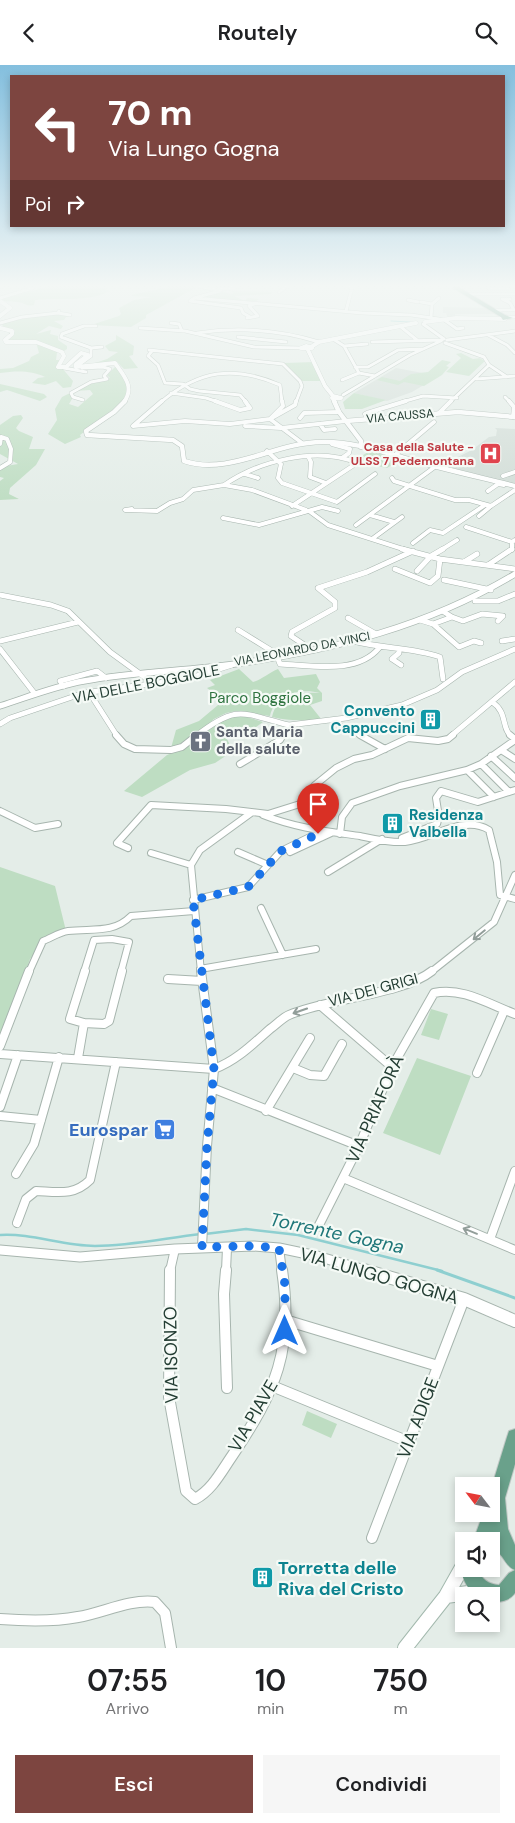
<!DOCTYPE html>
<html lang="it">
<meta charset="utf-8">
<style>
body{margin:0;font-family:"DM Sans",sans-serif;background:#f6f6f6;color:#202124;height:100vh;display:flex;flex-direction:column;font-size:19px;white-space:nowrap}
*{box-sizing:border-box;margin:0}
p{font-size:16px;color:#757577}
.icon{flex:none;width:28px;height:28px;fill:none;stroke:currentColor;stroke-width:2;stroke-linecap:round;stroke-linejoin:round}
.map{position:relative;height:1583px;overflow:hidden}
.panel{display:flex;flex-direction:column;background:#fff;flex:1}
.panel>*{flex:none}
.top-card{position:absolute;left:10px;top:10px;width:495px;height:152px;border-radius:0px;box-shadow:0 2px 8px #0003;background:#7d4540;color:#fff;overflow:hidden}
.needle{width:32px;rotate:302deg}
.fabs{position:absolute;left:455px;top:1412px;display:grid;gap:10px}
.fabs a{display:grid;place-items:center;width:45px;height:45px;border-radius:0px;background:#fff;box-shadow:0 2px 8px #0003;font-size:25px}
.pin{position:absolute;display:grid;place-items:center;width:42px;height:42px;color:#fff;margin:-51px -21px;border-radius:50% 50% 50% 0;rotate:-45deg;box-shadow:0 0 5px #0007}
.pin .icon{rotate:45deg}
.me{position:absolute;width:55px;margin:-28px;rotate:0deg;stroke-linejoin:round;filter:drop-shadow(0 0 4px #0008)}
.turn{display:flex;align-items:center;gap:18px;height:105px;padding:0 15px;font-size:22px}
.turn .icon{width:65px;height:65px;stroke-width:2.5}
.turn b{display:block;font-size:35px;line-height:42px}
.then{display:flex;align-items:center;height:48px;padding:0 15px;background:#0003;gap:10px;font-size:19px}
.eta{display:flex;justify-content:space-evenly;align-items:center;height:85px;text-align:center}
.eta b{font-size:30px;font-weight:600;line-height:35px}
.button{display:flex;gap:10px;margin-top:auto;padding:10px 15px}
.button a{flex:1;height:58px;border-radius:0px;background:#7d4540;color:#fff;font-size:20px;font-weight:600;line-height:58px;text-align:center}
.button a+a{background:#f6f6f6;color:#202124}
header{display:flex;justify-content:space-between;align-items:center;height:65px;padding:0 15px;background:#fff;font-size:22px;font-weight:600}
.map>svg:first-child{display:block}
</style>
<header><svg class="icon" aria-label="back" viewBox="0 0 24 24"><path d="M15 5l-7 7 7 7"/></svg>Routely<svg class="icon" aria-label="search" viewBox="0 0 24 24"><circle cx="10" cy="10" r="6"/><path d="M15 15l6 6"/></svg></header>
<div class="map">
<svg width="515" height="1583" viewBox="0 0 515 1583">
<rect width="100%" height="100%" fill="#e4ede8"/>
<path fill="#d2ddd7" d="M443,242L487,243L497,249H455V252L448,253L446,248H443Z
M396,303L439,311L412,327L387,336L354,328Z
M495,363L515,364V419L442,400L472,385L489,372L496,371L497,365Z"/>
<path fill="#beddc2" d="M47,220H95L110,226C86,238 61,232 35,235L34,240C26,242 24,237 17,237C10,236 7,237 0,235L46,222Z
M169,220L197,222L146,250V253L131,262L91,260L119,251L121,249L119,243L134,235L152,232L131,231C140,226 166,225 169,220Z
M222,226L231,229L234,228L231,226L273,227L271,229L234,231L245,236L247,233L259,234C247,243 228,234 215,233C208,232 201,233 194,233Z
M48,249L72,251L66,252L64,255L54,256L63,261L61,264L49,261L36,269L51,265L50,269L58,271V275L67,281V284L64,286L46,279L7,275L15,266L3,262L2,258Z
M116,270L134,281L133,290L129,291L138,303L124,304L117,297L89,300L107,294L118,287L109,286L105,281L116,275Z
M36,277L57,287L56,295H63L57,301L62,303L73,316L71,322L63,323L56,316L45,320L32,318L38,313L45,312C31,305 15,306 0,308V304L13,303L29,296L31,292L39,288Z
M467,286L485,296L469,311L446,307L461,293L456,289L461,288L473,294L480,293L464,287Z
M442,295L451,297L446,301L449,302L442,310L424,321L404,317L398,320L377,315L382,312L400,316L411,309L428,307Z
M314,297L321,316H301L284,298Z
M116,301L128,316L130,328L122,338L80,370L81,372L65,379L48,369L57,355L55,344L62,332L70,328L72,334L69,339L78,342L93,329L90,325L75,326L94,314L110,313L107,310Z
M0,319L44,329L47,332L40,336L7,325L0,327Z
M354,328L386,335L362,344H345L343,337Z
M21,350L23,353L16,363L19,366L33,372L29,384H45L36,400L10,423L9,429L19,434L0,435V416L4,413L0,412V402L18,399L0,389V360L13,351Z
M370,386L401,395L387,403L353,396Z
M239,604L253,617C263,614 268,608 278,604L284,613L316,609L320,617L317,623L322,628V636L310,640L322,655C305,656 289,656 272,652C278,627 299,627 320,628C300,623 275,629 270,651L236,646L226,648L214,654L193,673L171,683L176,665L199,656L224,635L207,623L215,620L210,615Z
M237,649L263,657L252,665H240L227,674L233,686L215,698L190,705L142,732L124,726L167,690L191,680L221,655Z
M0,802L55,821L66,866L43,876L30,894L0,980Z
M431,944L448,949L439,975L421,970Z
M417,993L471,1011L440,1090L383,1068Z
M307,1346L337,1359L331,1373L302,1360Z"/>
<g fill="none" stroke-linecap="round" stroke-linejoin="round">
<path stroke="#8ecfd0" stroke-width="1" d="M391,256L410,257"/>
<path stroke="#8ecfd0" stroke-width="2.5" d="M205,1169L246,1164L298,1170L442,1206
M0,1170C32,1168 62,1181 95,1181C130,1181 166,1173 201,1169"/>
<path stroke="#8ecfd0" stroke-width="3" d="M437,1205L515,1233"/>
<defs>
<path id="minor-far5" d="M193,220L217,225
M344,220L352,223L346,246
M488,220L489,224H509
M0,222L3,220
M219,223L235,224L232,221L234,220
M223,223L220,226L194,233L362,248L411,250L439,254
M279,227L287,221L295,220
M470,229H515
M0,233L33,223
M194,233L190,236L241,243L243,248L250,252
M510,234H502L510,238L514,245
M408,235L418,237
M421,237L432,239
M496,245H515
M58,248L70,250
M509,252H515
M247,253L258,251L249,241L254,239
M431,253L432,239L439,233
M443,254L457,264L463,263
M0,258L22,252L58,248L59,246
M171,258L179,259L182,266
M423,259L444,274
M401,262L417,275
M140,263L185,266L254,282L301,283
M197,268C237,262 280,265 319,277
M488,270L507,280L515,288
M238,272L286,277
M333,274L344,281L359,308L375,311
M447,275L515,266
M372,277L442,275
M445,278L484,292L489,300L450,337
M344,281L367,279
M91,283L102,282
M149,285L283,299L300,316L302,321L296,337
M152,286L148,291L158,300L165,318L183,319L190,324L199,326L240,330L246,337
M489,300L507,312
M76,302L91,291V283L61,272L62,269L84,261H96
M355,302H368L398,285L422,284
M64,303L86,307
M82,303L103,302L110,304L104,311L107,314L91,317L71,328L73,332L83,335
M476,314L515,311
M342,315L359,308
M171,328L206,333L218,337
M343,330L410,290L441,276
M505,332L510,337
M161,337C199,305 234,300 280,320L282,337
M402,337L423,331L457,333"/>
<path id="minor-far4" d="M162,336L133,361L185,356L230,359L270,354
M215,336L240,345L250,343L245,336
M509,336L514,342L513,352
M439,348L451,336
M300,353L304,348L339,347
M270,354L295,340L296,336
M270,354L302,378
M270,354L283,341L282,336
M368,355L365,349L367,348L406,336
M320,359L324,365L335,364
M245,361L281,363L346,356
M0,379L1,372L7,374L11,384L10,397L0,403
M332,379L350,384L349,388L342,393
M267,386L281,399L278,413L282,418L337,437L375,409
M395,390L434,357
M308,391L311,397L310,412L326,418
M245,409L258,413
M503,411L515,407
M392,413L394,416L455,435H469L491,441L515,425
M224,420C259,396 316,381 357,398
M488,426L498,419L504,420
M292,441L357,398
M132,444L125,445L157,446L170,438L183,434L193,425L224,420L252,425L306,445
M309,446L328,460L406,485
M370,450L394,457
M479,451L491,441
M223,453L259,460L322,442L338,446
M356,460L436,401
M466,462L512,477
M372,474L402,452
M413,478L430,465L443,468L485,440
M441,485L457,475
M512,485V477L515,475"/>
<path id="minor-far3" d="M402,484L440,494L515,504
M464,497L477,489
M488,500L512,484
M395,504L430,518L438,511L440,494
M417,506L431,491L443,484
M444,515L491,525
M0,530L51,540L68,546L110,587L154,619
M475,536H498L515,529
M452,552L463,556L482,549L503,551L498,556
M348,553L376,569
M420,555L433,559L459,582L474,576L481,578
M433,559L452,552L444,547
M238,565L272,586L276,592
M0,576L78,557
M353,576C383,584 411,582 440,592L443,614
M502,576L515,574
M0,584L35,629
M312,585L291,571L292,567L335,543V537L318,523L367,507L413,486
M399,585V588L392,594L401,600
M278,594L280,599C311,600 357,610 379,583
M64,621L60,616L97,606L106,613
M89,627L117,671
M492,637C508,647 501,663 511,671
M339,654L338,658L343,663L364,671
M0,659L10,653L84,628L187,614L232,600
M196,671C237,639 241,648 289,660
M282,671L289,660L346,653L402,640L437,625L462,607L515,584
M451,671L515,617"/>
<path id="minor-far2" d="M116,670L124,679L135,684L171,685L182,682L197,670
M360,670L385,684
M510,670L515,674
M501,685L515,694
M491,691L515,713
M240,699L280,675L283,670
M481,699L509,727
M467,705L494,732
M0,746L35,763L58,759
M263,750C296,763 325,766 360,771C374,774 390,778 405,777C432,774 464,749 489,765L497,797L500,830L515,834
M340,769L342,752L352,738L400,721L467,705L481,699L515,675
M402,773L437,759L439,752L436,733L441,726L478,737L515,725
M128,783L117,778L151,740L226,744L268,749L300,739L315,720L336,703L354,694L372,690L408,673L438,676L448,674L453,670
M238,787L268,800
M290,787L331,768
M151,788L191,800
M328,807L382,774
M193,835L248,822L281,786L322,766
M261,843L283,890
M200,904L316,884
M29,907L43,876C51,873 60,867 68,866C92,863 113,869 131,851L194,846
M84,907L94,875L112,874L129,877L121,907
M201,907L191,800L200,785L251,748
M431,907L494,857L515,810"/>
<path id="minor-far1" d="M201,906L214,1004L207,1081L202,1182
M168,914L202,916
M320,940L392,1002
M84,958L104,959L109,956L122,906
M84,958L70,954L85,906
M0,981L29,906
M0,989L214,1004C236,996 253,979 270,964C276,960 282,953 289,950C328,933 402,930 432,906
M78,993L84,958
M293,1003L310,1010L324,1011L342,979
M477,1008L504,946
M212,1023L359,1081
M0,1042L18,990
M266,1046L310,973
M0,1051L41,1055
M16,1109L34,1079L59,992
M343,1113L515,1185
M17,1158L26,1134L36,1126C58,1127 74,1131 90,1115L116,997
M318,1162L359,1081L392,1002L434,928C463,922 488,939 515,949
M490,1174L515,1106
M279,1183L282,1206
M170,1206L175,1184
M226,1206L227,1183"/>
<path id="minor" d="M170,1205L169,1332L186,1426L195,1434C212,1425 221,1407 232,1391C276,1326 294,1284 282,1205
M226,1205L224,1229L227,1323
M285,1255L438,1301
M272,1321L409,1377
M372,1473L464,1234
M0,1554C26,1556 52,1557 78,1552C103,1548 129,1534 155,1537L165,1548L171,1583"/>
<path id="tertiary-far4" d="M0,236L10,243L0,251
M425,257L456,253L505,254
M0,263L12,266V269L5,275L6,277H36L62,287L64,291L58,302H66L81,288L88,290L76,299V302L115,298C124,311 135,322 124,337
M306,281L312,283H301Z
M311,282L319,277L416,258
M308,285L325,321L333,331
M333,331L341,333H332Z
M333,334L335,337"/>
<path id="tertiary-far3" d="M125,336L114,347L86,366L87,370L173,375L182,381L184,396C230,411 275,377 322,377C351,376 380,386 408,394C443,404 479,412 515,421
M334,336L339,347L361,376V382
M346,356L458,347L515,352"/>
<path id="tertiary-far2" d="M0,641C28,632 55,621 84,616C134,607 185,606 235,599C334,585 428,561 515,509"/>
<path id="tertiary-far1" d="M0,1185L80,1192L175,1184L254,1181L279,1183L317,1191L368,1206"/>
<path id="tertiary" d="M364,1205L464,1234L515,1256"/>
<path id="secondary" d="M446,1531L483,1526
M405,1583L446,1531L464,1499"/>
<path id="primary" d="M453,221H457L505,250L513,253L503,255L501,252L453,223Z
M515,1364V1399L505,1433L508,1464L515,1480V1528C509,1536 502,1537 493,1537L491,1536V1531C488,1531 482,1532 479,1531C468,1528 463,1513 460,1504L464,1498V1504H477C482,1514 488,1519 499,1520L509,1508L515,1505C504,1501 504,1487 491,1484V1476H473L483,1449H491V1424L507,1372L509,1366Z"/>
</defs>
<use href="#minor-far5" stroke="#a7b5ae" stroke-width="4"/>
<use href="#minor-far4" stroke="#a7b5ae" stroke-width="5"/>
<use href="#minor-far3" stroke="#a7b5ae" stroke-width="6"/>
<use href="#minor-far2" stroke="#a7b5ae" stroke-width="8"/>
<use href="#minor-far1" stroke="#a7b5ae" stroke-width="10"/>
<use href="#minor" stroke="#a7b5ae" stroke-width="12"/>
<use href="#tertiary-far4" stroke="#a7b5ae" stroke-width="4.5"/>
<use href="#tertiary-far3" stroke="#a7b5ae" stroke-width="5.5"/>
<use href="#tertiary-far2" stroke="#a7b5ae" stroke-width="7"/>
<use href="#tertiary-far1" stroke="#a7b5ae" stroke-width="11"/>
<use href="#tertiary" stroke="#a7b5ae" stroke-width="14"/>
<use href="#secondary" stroke="#a3b9ae" stroke-width="16"/>
<use href="#primary" stroke="#c2c9c6" stroke-width="2"/>
<use href="#minor-far5" stroke="#fff" stroke-width="3"/>
<use href="#minor-far4" stroke="#fff" stroke-width="4"/>
<use href="#minor-far3" stroke="#fff" stroke-width="5"/>
<use href="#minor-far2" stroke="#fff" stroke-width="6"/>
<use href="#minor-far1" stroke="#fff" stroke-width="8"/>
<use href="#minor" stroke="#fff" stroke-width="10"/>
<use href="#tertiary-far4" stroke="#fff" stroke-width="4"/>
<use href="#tertiary-far3" stroke="#fff" stroke-width="4.5"/>
<use href="#tertiary-far2" stroke="#fff" stroke-width="5.5"/>
<use href="#tertiary-far1" stroke="#fff" stroke-width="9"/>
<use href="#tertiary" stroke="#fff" stroke-width="12"/>
<use href="#secondary" stroke="#fff" stroke-width="14"/>
<use href="#primary" fill="#6aa18b" fill-rule="evenodd"/>
</g>
<defs><path id="oneway-shaft" d="M-6 0H5M1.5-3L5.5 0L1.5 3" fill="none" stroke-width="1.6" stroke-linecap="round" stroke-linejoin="round" transform="scale(1.25)"/></defs>
<g stroke="#929e9a">
<use href="#oneway-shaft" transform="translate(479 870) rotate(141)"/>
<use href="#oneway-shaft" transform="translate(300 946) rotate(161)"/>
<use href="#oneway-shaft" transform="translate(470 1166) rotate(-158)"/>
</g>
<linearGradient id="sky" x2="0" y2="1"><stop stop-color="#84bfde"/><stop offset="0.5" stop-color="#f3f7f5"/><stop offset="1" stop-color="#f3f7f5" stop-opacity="0"/></linearGradient>
<rect width="515" height="442" fill="url(#sky)"/>
<g fill="none" stroke-linecap="round" stroke-linejoin="round">
<path stroke="#1a73e8" stroke-width="9" stroke-dasharray="0 16.2" d="M285,1266V1220L279,1183L254,1181L202,1182L207,1081L214,1004L193,835L248,822L281,786L318,769"/>
</g>
<defs>
<symbol id="hospital-square" viewBox="-11 -11 22 22"><rect x="-9" y="-9" width="18" height="18" rx="4" fill="#e0444e" stroke="#f5faf6"/><path d="M-5-5h3v3.5h4V-5h3V5h-3V1.5h-4V5h-3Z" fill="#fff"/></symbol>
<symbol id="building-square" viewBox="-11 -11 22 22"><rect x="-9" y="-9" width="18" height="18" rx="4" fill="#0f9aa8" stroke="#f5faf6"/><path d="M-4-6H4V6H1V3H-1V6H-4ZM-2.5-4.3h1.7v1.8h-1.7ZM.8-4.3h1.7v1.8H.8ZM-2.5-1h1.7V.8h-1.7ZM.8-1h1.7V.8H.8Z" fill="#fff"/></symbol>
<symbol id="church-square" viewBox="-11 -11 22 22"><rect x="-9" y="-9" width="18" height="18" rx="4" fill="#6b7280" stroke="#f5faf6"/><path d="M-1.2-6h2.4v3.5h3.3v2.4h-3.3V6h-2.4V-.1h-3.3v-2.4h3.3Z" fill="#fff"/></symbol>
<symbol id="supermarket-square" viewBox="-11 -11 22 22"><rect x="-9" y="-9" width="18" height="18" rx="4" fill="#3f7fe0" stroke="#f5faf6"/><path d="M-6-5.5h2.5l.6 2H6L4.5 2H-2.5L-4.4-4H-6ZM-1.5 3.2a1.3 1.3 0 1 0 .1 0ZM3 3.2a1.3 1.3 0 1 0 .1 0Z" fill="#fff"/></symbol>
</defs>
<g fill-rule="evenodd">
<use href="#hospital-square" x="478" y="376" width="25" height="25"/>
<use href="#building-square" x="418" y="642" width="25" height="25"/>
<use href="#church-square" x="188" y="664" width="25" height="25"/>
<use href="#building-square" x="380" y="746" width="25" height="25"/>
<use href="#supermarket-square" x="152" y="1052" width="25" height="25"/>
<use href="#building-square" x="250" y="1500" width="25" height="25"/>
</g>
<g text-anchor="middle" dominant-baseline="central" stroke-width="4.5" stroke-linejoin="round" paint-order="stroke">
<g font-size="12" fill="#243e34" stroke="#f5faf6">
<text transform="translate(400 351) rotate(-5)">VIA CAUSSA</text>
<text transform="translate(302 584) rotate(-11)">VIA LEONARDO DA VINCI</text>
</g>
<g font-size="12" font-weight="bold" fill="#be3a42" stroke="#f5faf6" text-anchor="end">
<text x="474" y="382">Casa della Salute -<tspan x="474" dy="14">ULSS 7 Pedemontana</tspan></text>
</g>
<g font-size="15" fill="#243e34" stroke="#f5faf6">
<text transform="translate(146 619) rotate(-11)">VIA DELLE BOGGIOLE</text>
<text transform="translate(373 925) rotate(-15)">VIA DEI GRIGI</text>
</g>
<g font-size="15" fill="#2f7440" stroke="#f5faf6">
<text x="260" y="633">Parco Boggiole</text>
</g>
<g font-size="15" font-weight="bold" fill="#0d838f" stroke="#f5faf6" text-anchor="end">
<text x="415" y="646">Convento<tspan x="415" dy="17">Cappuccini</tspan></text>
<text x="409" y="750" text-anchor="start">Residenza<tspan x="409" dy="17">Valbella</tspan></text>
</g>
<g font-size="15" font-weight="bold" fill="#5b616d" stroke="#f5faf6" text-anchor="start">
<text x="216" y="667">Santa Maria<tspan x="216" dy="17">della salute</tspan></text>
</g>
<g font-size="18" fill="#243e34" stroke="#f5faf6">
<text transform="translate(375 1044) rotate(-66)">VIA PRIAFORÀ</text>
<text transform="translate(379 1211) rotate(16)">VIA LUNGO GOGNA</text>
<text transform="translate(171 1290) rotate(-91)">VIA ISONZO</text>
<text transform="translate(253 1351) rotate(-60)">VIA PIAVE</text>
<text transform="translate(418 1353) rotate(-69)">VIA ADIGE</text>
</g>
<g font-size="18" font-weight="bold" fill="#366cbe" stroke="#f5faf6" text-anchor="end">
<text x="148" y="1065">Eurospar</text>
</g>
<g font-size="18" font-weight="bold" fill="#0d838f" stroke="#f5faf6" text-anchor="start">
<text x="278" y="1503">Torretta delle<tspan x="278" dy="21">Riva del Cristo</tspan></text>
</g>
<g font-size="19" font-style="italic" fill="#1f7779" stroke="#f5faf6">
<text transform="translate(337 1168) rotate(12)">Torrente Gogna</text>
</g>
</g>
</svg>
<div class="fabs">
<a><svg class="needle" viewBox="-14 -14 28 28"><path d="M0-13l5 13h-10z" fill="#e53935"/><path d="M0 13l5-13h-10z" fill="#757577"/></svg></a>
<a><svg class="icon" aria-label="sound" viewBox="0 0 24 24"><path d="M4 9h4l5-4v14l-5-4H4zM17 9q2 3 0 6"/></svg></a>
<a><svg class="icon" aria-label="search" viewBox="0 0 24 24"><circle cx="10" cy="10" r="6"/><path d="M15 15l6 6"/></svg></a>
</div>
<div class="pin" style="left:318px;top:769px;background:#d93025"><svg class="icon" aria-label="arrive" viewBox="0 0 24 24"><path d="M6 21V4h12l-3 4 3 4H6"/></svg></div>
<svg class="me" style="left:285px;top:1266px" viewBox="-20 -20 40 40"><path d="M0-17L14 15 0 8-14 15z" fill="#1a73e8" stroke="#fff" stroke-width="4"/></svg>
<div class="top-card">
<div class="turn"><svg class="icon" aria-label="left" viewBox="0 0 24 24"><path d="M17 20v-9H6M10 6l-5 5 5 5"/></svg><div><b>70 m</b>Via Lungo Gogna</div></div>
<div class="then">Poi<svg class="icon" aria-label="right" viewBox="0 0 24 24"><path d="M7 20v-9h11M14 6l5 5-5 5"/></svg></div>
</div>
</div>
<section class="panel">
<div class="eta">
<div><b>07:55</b><p>Arrivo</p></div>
<div><b>10</b><p>min</p></div>
<div><b>750</b><p>m</p></div>
</div>
<div class="button"><a>Esci</a><a>Condividi</a></div>
</section>
